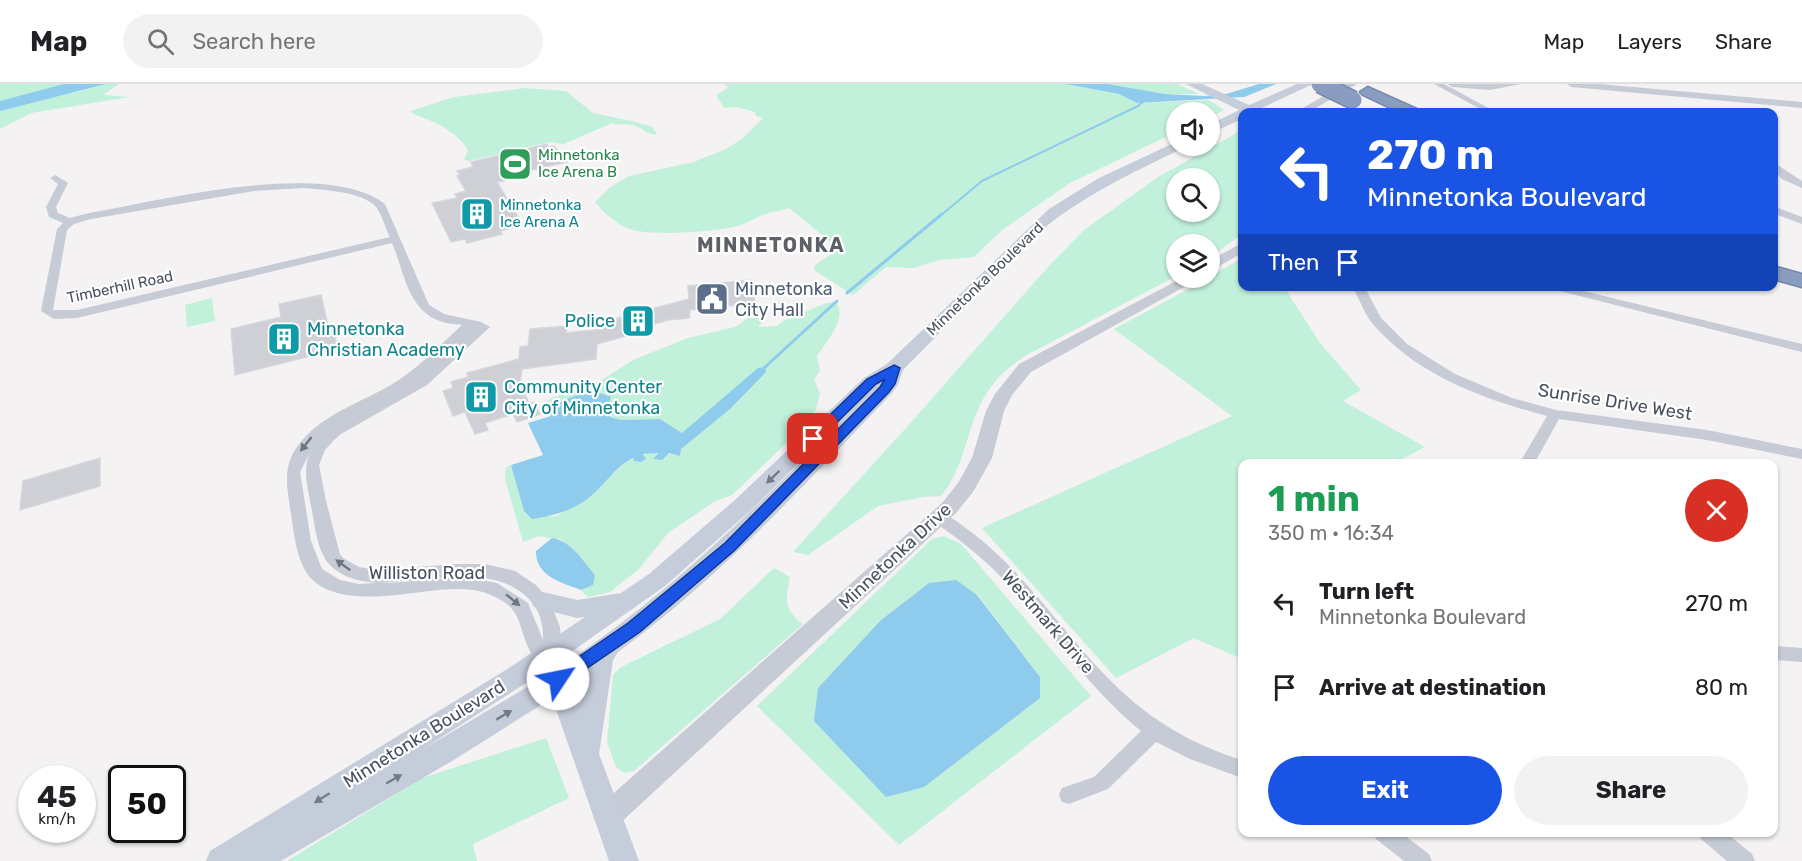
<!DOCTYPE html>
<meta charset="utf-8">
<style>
body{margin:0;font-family:Rubik,sans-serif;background:#f2f2f2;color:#202124;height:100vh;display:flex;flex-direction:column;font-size:22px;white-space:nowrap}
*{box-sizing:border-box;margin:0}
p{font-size:20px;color:#757577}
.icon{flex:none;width:33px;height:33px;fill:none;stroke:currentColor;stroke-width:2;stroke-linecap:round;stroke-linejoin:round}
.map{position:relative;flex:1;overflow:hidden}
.details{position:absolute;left:1238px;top:375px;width:540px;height:378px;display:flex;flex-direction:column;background:#fff;border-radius:12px;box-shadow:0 2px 4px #0004}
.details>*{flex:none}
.guide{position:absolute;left:1238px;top:24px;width:540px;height:183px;border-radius:12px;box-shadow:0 2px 4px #0004;background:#1a54e5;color:#fff;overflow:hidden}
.buttons{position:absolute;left:1166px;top:18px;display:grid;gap:12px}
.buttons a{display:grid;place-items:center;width:54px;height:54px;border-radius:50%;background:#fff;box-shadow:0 2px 4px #0004;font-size:30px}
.speed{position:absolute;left:18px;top:681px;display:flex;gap:12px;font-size:30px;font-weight:700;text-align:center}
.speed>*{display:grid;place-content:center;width:78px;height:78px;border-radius:50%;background:#fff;box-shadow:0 2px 4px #0004;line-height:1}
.speed small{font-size:15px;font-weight:400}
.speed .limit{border:3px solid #111;border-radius:9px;background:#fff;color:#111}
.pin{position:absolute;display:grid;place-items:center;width:51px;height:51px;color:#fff;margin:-26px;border-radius:12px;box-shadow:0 3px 9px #0006}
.me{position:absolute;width:66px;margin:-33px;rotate:56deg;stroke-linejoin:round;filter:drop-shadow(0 0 4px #0008)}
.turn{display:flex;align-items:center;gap:21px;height:126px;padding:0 30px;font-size:27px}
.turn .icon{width:78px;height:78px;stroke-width:2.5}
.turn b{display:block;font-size:42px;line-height:51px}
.then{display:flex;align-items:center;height:57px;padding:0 30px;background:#0003;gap:12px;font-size:22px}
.round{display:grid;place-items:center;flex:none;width:63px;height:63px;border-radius:32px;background:#f2f2f2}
.overview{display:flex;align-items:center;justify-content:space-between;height:102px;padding:0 30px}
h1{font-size:36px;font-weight:700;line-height:45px;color:#1e9e55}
.cta{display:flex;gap:12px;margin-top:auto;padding:12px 30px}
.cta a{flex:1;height:69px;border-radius:36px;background:#1a54e5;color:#fff;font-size:24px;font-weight:700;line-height:69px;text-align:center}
.cta a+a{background:#f2f2f2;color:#202124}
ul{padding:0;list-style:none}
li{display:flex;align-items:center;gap:18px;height:84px;padding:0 30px}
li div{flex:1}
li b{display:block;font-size:22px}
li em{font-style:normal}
header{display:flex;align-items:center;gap:36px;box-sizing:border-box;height:84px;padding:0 30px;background:#fff;border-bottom:2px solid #e0e0e0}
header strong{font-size:28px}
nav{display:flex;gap:33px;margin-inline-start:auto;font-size:21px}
.search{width:420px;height:54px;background:#f2f2f2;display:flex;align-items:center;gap:15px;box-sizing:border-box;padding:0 21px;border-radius:33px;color:#757577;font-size:22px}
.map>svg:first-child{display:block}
</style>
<header>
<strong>Map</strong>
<div class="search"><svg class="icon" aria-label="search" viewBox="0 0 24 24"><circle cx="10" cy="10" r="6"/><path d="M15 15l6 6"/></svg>Search here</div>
<nav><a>Map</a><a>Layers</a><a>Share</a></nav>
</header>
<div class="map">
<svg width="1802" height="777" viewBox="0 0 1802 777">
<rect width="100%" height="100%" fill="#f4f2f2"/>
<path fill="#c1f0db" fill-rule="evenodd" d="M0,0H87L70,10L106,0H119L103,11L129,13L31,29L0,45Z
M725,0H1066L1119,10L1137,19L1209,16L1224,26L1209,34V28H1176V48L1070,99L1002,146L974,173L940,176L913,184L886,183L853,211L814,186L815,181L839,165L789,124C780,127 770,128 762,131C753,135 746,140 737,142C716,148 645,153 627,144C614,138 604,129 595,118L609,104L629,92L694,78L726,65L742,55L763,34L756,32L755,28L737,23L724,24L716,11L728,4Z
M1108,0H1177L1199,10H1165Z
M525,4L566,7L593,29L636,38L652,43L657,50C647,52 642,43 633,41C625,39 619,42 612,39L564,60L549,58L469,77L464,75L468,67C463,54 443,42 431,37C424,33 415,32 410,27L454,13Z
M1242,46V150L1209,174V160H1176V192L1025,272C1012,281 1000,290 991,303C967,333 967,382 941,412L923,413L878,422L808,471L793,468L906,344L1048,183L1084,146L1158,93ZM1176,94H1209V128H1176Z
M1242,174V202L1284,203L1320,259L1361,306L1343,317L1425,363L1394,379L1242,380V575L1194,554L1116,594L982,444L1232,332L1114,245L1196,201Z
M212,214L215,237L187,243L185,221Z
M836,218C848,234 826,258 817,272L820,287L814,295L820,310L816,325L797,349L732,411L715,417L668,449L639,485L610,508L588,513L581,506L593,501L562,456L538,452L523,458L505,395L506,384L511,381L524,427C533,428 547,434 556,432C561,430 568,425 572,423C614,400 622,357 680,372L682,349L660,335L621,336L610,333L606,327L610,313L564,316L548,326L545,319L551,314L590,303L635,275L688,254L735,243L748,234H766L758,243L777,242L783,237L826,219Z
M944,452L961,460L1091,612L899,761L757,622L932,455ZM929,499L978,511L1040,593V614L818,604L881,536Z
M774,484L790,493C785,515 784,526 803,540L634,687L624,689L616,683L607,658L613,591L621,583L720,535Z
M546,654L569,714L473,760L477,777H287L422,694Z"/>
<path fill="#8fcbec" d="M64,0H106L0,27V17Z
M1066,0H1108L1165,10L1204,12L1226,10L1259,0H1276L1244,13L1137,19L1119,10Z
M765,283L766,288L730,325L681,365L680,372L669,369L662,376L653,375L659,369L643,370L646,375L641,378L634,377L633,374C615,383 607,398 592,411C576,426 553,432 532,435L524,427L511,381L543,371L528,339L551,332L548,326L564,316L591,306L611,313L606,327L610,333L621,336L660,335L682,349L758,284Z
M552,454C571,457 583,477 595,491L593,501L581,506C562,499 535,492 536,467Z
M956,496L977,511L1040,593V614L924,703L886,713L814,637L818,604L881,536L929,499Z"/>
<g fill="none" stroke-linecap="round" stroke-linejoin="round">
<path stroke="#8fcbec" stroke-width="2" d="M940,132L982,97L1138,22L1145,16"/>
<path stroke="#8fcbec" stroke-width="3" d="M847,209L942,130
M765,283L837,217"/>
</g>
<path fill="#ced0d6" stroke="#d6d7dd" stroke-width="1.5" d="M547,60L548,63L554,62L567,78L527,87L530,89L503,94L504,97L497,98L523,141L500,147L502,150L467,159L465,155L451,158L432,119L457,114L455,110L466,107L457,92L460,91L457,87L473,83L471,78Z
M751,196L755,219L690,226L689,234L668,236L641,244L644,247L597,260L596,275L522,285L520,299L529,319L534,318L540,330L517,338L513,330L485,339L488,346L475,350L465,328L453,332L443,307L453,304L451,298L468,293L467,289L519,275L520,263L528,262L530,245L567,242L566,249L603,245V238L689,215L688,202Z
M321,211L329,246L333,245L338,265L235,291L231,245L281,233L279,220Z
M100,374V402L20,426L23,397Z"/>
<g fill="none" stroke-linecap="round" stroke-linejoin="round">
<defs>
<path id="motorway" d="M1368,3L1417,25L1419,28H1399L1363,11L1360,8Z
M1773,182L1802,190V203L1773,195Z"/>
</defs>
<use href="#motorway" stroke="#7587ab" stroke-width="3"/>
<path fill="#c6cbd6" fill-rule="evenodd" d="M1434,0H1444L1496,28H1486Z
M1448,0H1521L1490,6L1452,3Z
M1567,0H1599L1802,18V24L1571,3Z
M1773,78L1802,97V104L1782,95L1773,86Z
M55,91L68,99L56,123L58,129L70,134L89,129C160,117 326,74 385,120L429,221L444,230L481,238L490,243L427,301L341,350L333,357L325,366L319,381L326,417L340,470L343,474L359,483L377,486L458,480H485L515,487L536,501L549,515L560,543L561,558L556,575L550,577L531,569C516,541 525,524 488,510C470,503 448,505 429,507C395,511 333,523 308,491C296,474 294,450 291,430C286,397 281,377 307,351C330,328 361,318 389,302C417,286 438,263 462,241C453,240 443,239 435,235C407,222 403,184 392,159L77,234L54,235L41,227L57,145L63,139L49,133L46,123L58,100L50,94ZM303,104C323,106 362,107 376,123C382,130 385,144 390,153L77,226H53L67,146L74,140L91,135L254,107ZM314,361C300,383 308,403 312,427C315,444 318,471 332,483C378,523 462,470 518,506C536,517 544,535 543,556L528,519L497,499L467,493L359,500L340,496L322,485L311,457L300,388Z
M1773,122L1802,133V140L1773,129Z
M1352,202H1364L1381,234L1407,260L1455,290L1512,314L1556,326L1707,346L1802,365V375L1707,356L1559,335L1534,380H1519L1547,332C1483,315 1416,291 1372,239C1364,229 1359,214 1352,202Z
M1540,202H1563L1802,260V268Z
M940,429C949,431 956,437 963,442C1020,482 1057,541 1105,591C1144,632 1187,659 1242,676V694L1190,675L1156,658L1108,705L1069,720L1062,718L1059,711L1062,704L1094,693L1141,647C1083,600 1045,536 992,484C974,467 955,452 934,438L932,434L934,430Z
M1773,562L1802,564V578L1773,576Z
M1373,748H1400L1429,770L1432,777H1404L1376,755Z
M1698,748H1725L1752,770L1755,777H1727L1701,755Z"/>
<path fill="#c6cbd6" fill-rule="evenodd" d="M1344,0H1357L1309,28H1296Z
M1242,159V169L1209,188V177Z
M1182,194H1200L1031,288L1012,311L1004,327L992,374L973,408L956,429L618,741L608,744L598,741L594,732L598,723L942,419L958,399L972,374L986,327L995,310L1019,280Z"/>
<path fill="#c5ccda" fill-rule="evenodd" d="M1186,0H1202L1249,21L1297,0H1313L1253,28H1242V35L1209,50V41L1239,26Z
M1176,58V62H1182L1181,65C1130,90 1080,113 1037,150L903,286L898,300L892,309C805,400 720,494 618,568L613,576L599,670L639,777H609L552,614L457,674L281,777H206L210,767L509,584L585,533L577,534L534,523L531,517L534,511L543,508L577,516L621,509L649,490L735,416L864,294L887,280L1049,125L1099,94ZM862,317C768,411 676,506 565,579L561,575L665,502L751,426ZM543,588L544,592L534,599L420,667ZM585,592L580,620L573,600Z"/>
<use href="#motorway" fill="#8a9cbf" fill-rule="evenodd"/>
<defs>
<path id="motorway-bridge" d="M1320,0L1353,16"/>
</defs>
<use href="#motorway-bridge" stroke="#7587ab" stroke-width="20" stroke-linecap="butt"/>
<use href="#motorway-bridge" stroke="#8a9cbf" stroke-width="17"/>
</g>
<defs><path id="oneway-solid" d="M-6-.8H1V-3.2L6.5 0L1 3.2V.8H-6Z" transform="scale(1.5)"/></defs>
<g fill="#6e7683">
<use href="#oneway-solid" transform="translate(306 360) rotate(128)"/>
<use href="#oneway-solid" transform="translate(343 481) rotate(-144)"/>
<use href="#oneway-solid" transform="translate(513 516) rotate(39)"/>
</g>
<g fill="#747c8a">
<use href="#oneway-solid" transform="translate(773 393) rotate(136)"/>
<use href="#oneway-solid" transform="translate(504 631) rotate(-31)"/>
<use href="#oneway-solid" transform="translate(394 695) rotate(-30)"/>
<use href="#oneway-solid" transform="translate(322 714) rotate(148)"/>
</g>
<path fill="#1a54e5" stroke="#113795" stroke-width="1.5" d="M894,281L900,284L895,300L889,308L735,466L640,548L564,600L558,602L552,600L549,595L552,591L628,539L725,459L880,303L885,295L876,300L817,358H808L806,355L808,352L867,295Z"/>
<defs>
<symbol id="stadium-square" viewBox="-11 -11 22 22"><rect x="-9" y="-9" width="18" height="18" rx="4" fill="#2e9e5b" stroke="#fff"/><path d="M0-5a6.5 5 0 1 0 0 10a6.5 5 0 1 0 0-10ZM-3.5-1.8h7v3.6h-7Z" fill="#fff"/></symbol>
<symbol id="building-square" viewBox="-11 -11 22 22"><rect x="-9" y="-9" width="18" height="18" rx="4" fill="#0f9aa8" stroke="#fff"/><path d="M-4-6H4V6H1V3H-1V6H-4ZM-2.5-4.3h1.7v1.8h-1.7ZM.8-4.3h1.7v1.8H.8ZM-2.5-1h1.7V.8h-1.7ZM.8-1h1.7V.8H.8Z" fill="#fff"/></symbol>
<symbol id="civic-square" viewBox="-11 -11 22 22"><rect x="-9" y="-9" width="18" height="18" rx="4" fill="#5c6f8a" stroke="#fff"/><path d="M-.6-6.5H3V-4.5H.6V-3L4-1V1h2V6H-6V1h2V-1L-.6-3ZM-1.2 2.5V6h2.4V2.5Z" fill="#fff"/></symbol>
</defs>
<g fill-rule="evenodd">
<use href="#stadium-square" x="496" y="61" width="38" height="38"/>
<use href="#building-square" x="458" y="111" width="38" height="38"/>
<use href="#civic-square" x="693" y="196" width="38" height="38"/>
<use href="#building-square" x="619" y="218" width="38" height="38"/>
<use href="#building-square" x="265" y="236" width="38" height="38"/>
<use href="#building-square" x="462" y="294" width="38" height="38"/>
</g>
<g text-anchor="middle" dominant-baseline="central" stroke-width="4.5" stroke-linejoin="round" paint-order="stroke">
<g font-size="15" fill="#27864d" stroke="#fff" text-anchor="start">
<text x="538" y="71">Minnetonka<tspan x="538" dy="17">Ice Arena B</tspan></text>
</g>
<g font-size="15" fill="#0d838f" stroke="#fff" text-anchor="start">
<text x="500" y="121">Minnetonka<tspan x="500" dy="17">Ice Arena A</tspan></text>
</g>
<g font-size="15" fill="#49515f" stroke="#fff">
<text transform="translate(985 195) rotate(-44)">Minnetonka Boulevard</text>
<text transform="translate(120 203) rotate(-12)">Timberhill Road</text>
</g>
<g font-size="18" fill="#4e5e75" stroke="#fff" text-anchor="start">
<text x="735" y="205">Minnetonka<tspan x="735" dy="21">City Hall</tspan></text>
</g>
<g font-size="18" fill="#0d838f" stroke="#fff" text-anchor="start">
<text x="615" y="237" text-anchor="end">Police</text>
<text x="307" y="245">Minnetonka<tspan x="307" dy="21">Christian Academy</tspan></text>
<text x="504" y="303">Community Center<tspan x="504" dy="21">City of Minnetonka</tspan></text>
</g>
<g font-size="18" fill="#49515f" stroke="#fff">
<text transform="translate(1615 318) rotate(9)">Sunrise Drive West</text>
<text transform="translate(895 472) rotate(-43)">Minnetonka Drive</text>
<text x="427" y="489">Williston Road</text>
<text transform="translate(1048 538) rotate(49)">Westmark Drive</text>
<text transform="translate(424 650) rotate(-32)">Minnetonka Boulevard</text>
</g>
<g font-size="20" font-weight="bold" letter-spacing="1.5" fill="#5e6067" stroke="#fff">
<text x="771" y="161">MINNETONKA</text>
</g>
</g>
</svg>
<div class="buttons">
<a><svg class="icon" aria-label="sound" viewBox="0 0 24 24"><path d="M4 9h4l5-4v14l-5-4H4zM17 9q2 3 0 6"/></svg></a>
<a><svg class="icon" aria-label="search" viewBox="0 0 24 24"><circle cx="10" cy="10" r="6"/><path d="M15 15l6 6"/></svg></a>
<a><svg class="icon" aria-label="layers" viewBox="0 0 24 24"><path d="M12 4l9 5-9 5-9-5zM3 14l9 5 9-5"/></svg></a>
</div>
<div class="speed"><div>45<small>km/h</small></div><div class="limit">50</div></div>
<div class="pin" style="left:813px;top:355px;background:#d93025"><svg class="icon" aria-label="arrive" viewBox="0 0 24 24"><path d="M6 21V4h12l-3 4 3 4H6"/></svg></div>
<svg class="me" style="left:558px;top:595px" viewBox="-20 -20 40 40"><circle r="19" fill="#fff"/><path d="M0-13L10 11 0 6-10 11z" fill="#1a54e5"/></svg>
<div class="guide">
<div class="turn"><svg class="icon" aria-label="left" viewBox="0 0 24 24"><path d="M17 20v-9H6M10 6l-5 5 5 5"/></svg><div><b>270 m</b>Minnetonka Boulevard</div></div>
<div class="then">Then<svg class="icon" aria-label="arrive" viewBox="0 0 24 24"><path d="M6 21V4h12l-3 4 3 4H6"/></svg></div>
</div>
<section class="details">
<div class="overview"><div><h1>1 min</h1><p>350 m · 16:34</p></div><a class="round" style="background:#d93025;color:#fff"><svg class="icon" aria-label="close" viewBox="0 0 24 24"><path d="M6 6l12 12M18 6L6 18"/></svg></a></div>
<ul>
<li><svg class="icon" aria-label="left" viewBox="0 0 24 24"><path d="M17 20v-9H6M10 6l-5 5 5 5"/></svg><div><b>Turn left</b><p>Minnetonka Boulevard</p></div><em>270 m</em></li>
<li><svg class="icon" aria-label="arrive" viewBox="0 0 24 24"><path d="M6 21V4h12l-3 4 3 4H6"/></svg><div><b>Arrive at destination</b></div><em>80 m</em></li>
</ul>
<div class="cta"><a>Exit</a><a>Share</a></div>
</section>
</div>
